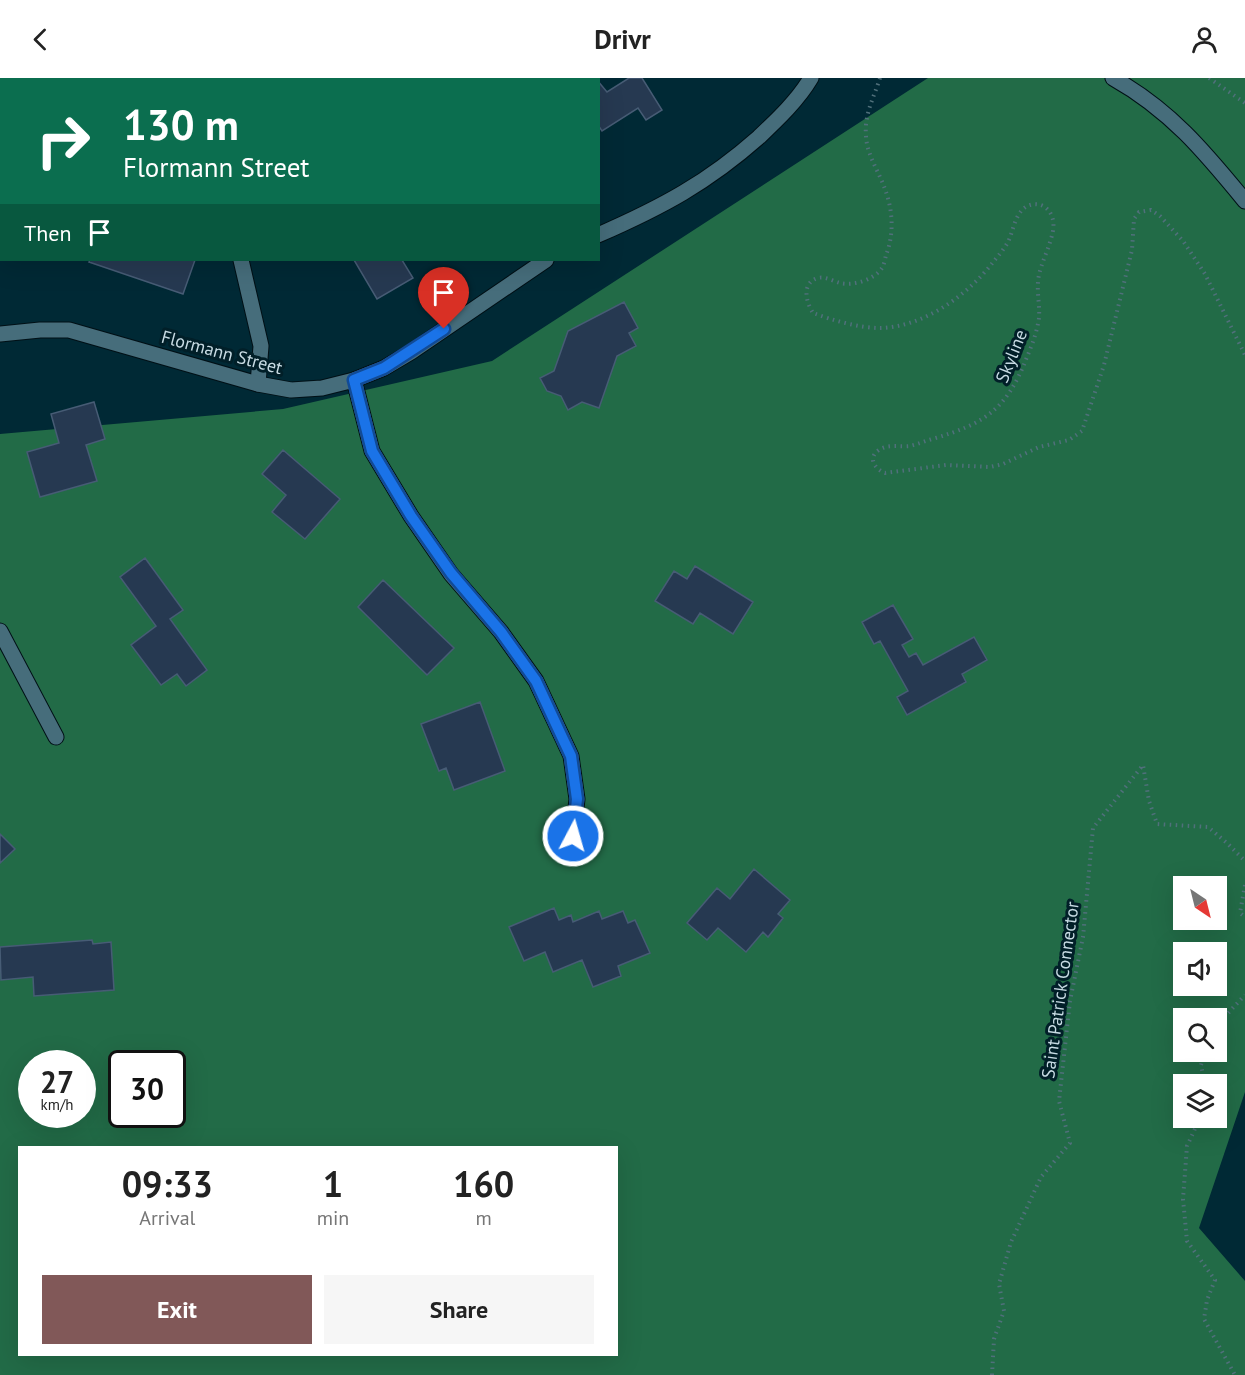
<!DOCTYPE html>
<style>
body{margin:0;font-family:"PT Sans",sans-serif;background:#f6f6f6;color:#222;height:100vh;display:flex;flex-direction:column;font-size:22px;white-space:nowrap}
*{box-sizing:border-box;margin:0}
p{font-size:20px;color:#767676}
.icon{flex:none;width:33px;height:33px;fill:none;stroke:currentColor;stroke-width:2;stroke-linecap:round;stroke-linejoin:round}
.map{position:relative;flex:1;overflow:hidden}
.sheet{position:absolute;left:18px;top:1068px;width:600px;height:210px;display:flex;flex-direction:column;background:#fff;border-radius:0px;box-shadow:0 6px 24px #0002}
.sheet>*{flex:none}
.banner{position:absolute;left:0px;top:0px;width:600px;height:183px;box-shadow:0 6px 24px #0002;background:#0b6e4f;color:#fff;overflow:hidden}
.needle{width:39px;rotate:145deg}
.fabs{position:absolute;left:1173px;top:798px;display:grid;gap:12px}
.fabs a{display:grid;place-items:center;width:54px;height:54px;border-radius:0px;background:#fff;box-shadow:0 6px 24px #0002;font-size:30px}
.speed{position:absolute;left:18px;top:972px;display:flex;gap:12px;font-size:30px;font-weight:700;text-align:center}
.speed>*{display:grid;place-content:center;width:78px;height:78px;border-radius:50%;background:#fff;box-shadow:0 6px 24px #0002;line-height:1}
.speed small{font-size:15px;font-weight:400}
.speed .limit{border:3px solid #111;border-radius:9px;background:#fff;color:#111}
.pin{position:absolute;display:grid;place-items:center;width:51px;height:51px;color:#fff;margin:-62px -26px;border-radius:50% 50% 50% 0;rotate:-45deg;box-shadow:0 0 6px #0007}
.pin .icon{rotate:45deg}
.me{position:absolute;width:66px;margin:-33px;rotate:6deg;stroke-linejoin:round;filter:drop-shadow(0 0 4px #0008)}
.turn{display:flex;align-items:center;gap:21px;height:126px;padding:0 24px;font-size:27px}
.turn .icon{width:78px;height:78px;stroke-width:2.5}
.turn b{display:block;font-size:42px;line-height:51px}
.then{display:flex;align-items:center;height:57px;padding:0 24px;background:#0003;gap:12px;font-size:22px}
.eta{display:flex;justify-content:space-evenly;align-items:center;height:102px;text-align:center}
.eta b{font-size:36px;font-weight:800;line-height:42px}
.primary-button{display:flex;gap:12px;margin-top:auto;padding:12px 24px}
.primary-button a{flex:1;height:69px;border-radius:0px;background:#815858;color:#fff;font-size:24px;font-weight:800;line-height:69px;text-align:center}
.primary-button a+a{background:#f6f6f6;color:#222}
header{display:flex;justify-content:space-between;align-items:center;height:78px;padding:0 24px;background:#fff;font-size:27px;font-weight:800}
.map>svg:first-child{display:block}
</style>
<header><svg class="icon" aria-label="back" viewBox="0 0 24 24"><path d="M15 5l-7 7 7 7"/></svg>Drivr<svg class="icon" aria-label="person" viewBox="0 0 24 24"><circle cx="12" cy="8" r="4"/><path d="M4 21q1-7 8-7t8 7"/></svg></header>
<div class="map">
<svg width="1245" height="1297" viewBox="0 0 1245 1297">
<rect width="100%" height="100%" fill="#002935"/>
<path fill="#226b47" fill-rule="evenodd" d="M928,0H1245V1014L1199,1150L1245,1203V1297H0V356L283,331L492,283ZM1184,808H1216V842H1184ZM1184,874H1216V908H1184ZM1184,940H1216V974H1184ZM32,986H82V1036H32ZM122,986H172V1036H122ZM1184,1006H1216V1040H1184ZM20,1070H616V1276H20Z"/>
<path fill="#263951" stroke="#475c75" stroke-width="1.5" d="M629,0H642L662,32L646,42L638,30L602,53L598,47L597,2L607,14Z
M90,182H195L183,216L89,184Z
M354,182H402L413,200L377,221Z
M624,224L638,250L629,255L636,268L617,278L599,330L582,324L568,332L561,318L547,313L540,300L554,293L568,253Z
M94,324L105,361L86,367L97,403L40,419L27,374L59,365L51,336Z
M283,372L340,421L305,461L272,434L286,417L262,396Z
M145,480L183,532L170,541L207,592L186,608L177,596L161,607L131,567L156,548L120,499Z
M695,488L753,524L733,556L700,535L693,546L655,523L674,493L687,501Z
M383,502L454,570L427,597L358,529Z
M893,527L913,561L902,567L909,579L916,575L923,587L974,559L987,582L962,596L966,604L907,637L897,619L908,613L880,563L874,566L862,544Z
M480,624L505,693L454,712L446,690L439,693L421,646Z
M0,756L15,771L0,785Z
M754,791L790,822L778,836L783,840L768,859L763,854L746,874L718,850L707,862L687,845L717,810L730,821Z
M554,830L559,842L571,837L573,844L599,833L602,841L623,833L628,845L635,842L650,875L618,888L621,898L593,909L582,882L553,894L545,874L524,883L509,849Z
M92,862L93,866L111,864L114,912L34,918L33,899L1,902L0,869Z"/>
<g fill="none" stroke-linecap="round" stroke-linejoin="round">
<defs>
<path id="street" d="M241,182L261,268L258,306
M354,302L372,373L411,438L451,496L501,554L536,603L571,678L577,721L573,758
M0,553L56,659"/>
<path id="secondary" d="M1113,0C1170,32 1204,73 1245,123
M598,157C662,129 707,105 759,59C778,41 798,22 811,0
M0,256L40,252H69L258,306L291,312L322,310L354,302L384,290L411,274L546,182"/>
</defs>
<use href="#street" stroke="#001016" stroke-width="17"/>
<use href="#secondary" stroke="#001016" stroke-width="17"/>
<path stroke="#50707b" stroke-width="4" stroke-dasharray="1.5 4.5" stroke-linecap="butt" d="M880,0C874,19 864,37 866,58C867,78 880,95 886,114C893,134 894,157 886,177C885,181 884,187 882,190C874,202 853,208 840,205C833,203 825,198 818,200C801,205 806,224 813,235C832,242 859,250 880,250C924,249 968,217 994,183C999,177 1004,171 1008,164C1013,154 1014,140 1023,131C1033,122 1048,126 1052,139C1059,155 1039,184 1038,204C1037,216 1040,228 1039,240C1037,254 1032,267 1027,279C1007,331 985,346 932,361C925,363 918,366 910,368C901,369 887,366 879,372C867,380 875,391 885,395L946,387L990,389L1003,386L1039,369L1069,362L1082,353L1104,287L1132,172L1134,141L1139,134L1151,132L1160,138L1183,163L1205,196L1245,277
M1209,0L1245,25
M1245,807L1240,835L1245,839
M1216,948L1245,917
M1205,974L1201,987L1205,1006
M1200,1040L1187,1068L1183,1121L1187,1163L1215,1202L1207,1222L1204,1241L1235,1297
M992,1297L994,1261L1004,1233L999,1206L1011,1164L1041,1099L1070,1065L1059,1023L1070,923L1083,859L1093,750L1143,687L1149,723L1157,746L1208,749L1227,765L1245,783"/>
<use href="#street" stroke="#466d7b" stroke-width="15"/>
<use href="#secondary" stroke="#466d7b" stroke-width="15"/>
</g>
<g fill="none" stroke-linecap="round" stroke-linejoin="round">
<defs>
<path id="route" d="M444,251L384,290L354,302L372,373L411,438L451,495L501,554L536,603L562,659L571,678L577,721L573,758"/>
</defs>
<use href="#route" stroke="#114b97" stroke-width="15"/>
<use href="#route" stroke="#1a73e8" stroke-width="10"/>
</g>
<g text-anchor="middle" dominant-baseline="central" stroke-width="6" stroke-linejoin="round" paint-order="stroke">
<g font-size="18" fill="#c7dbe3" stroke="#011f28">
<text transform="translate(222 274) rotate(15)">Flormann Street</text>
<text transform="translate(1011 278) rotate(-68)">Skyline</text>
<text transform="translate(1060 912) rotate(-82)">Saint Patrick Connector</text>
</g>
</g>
</svg>
<div class="fabs">
<a><svg class="needle" viewBox="-14 -14 28 28"><path d="M0-13l5 13h-10z" fill="#e53935"/><path d="M0 13l5-13h-10z" fill="#767676"/></svg></a>
<a><svg class="icon" aria-label="sound" viewBox="0 0 24 24"><path d="M4 9h4l5-4v14l-5-4H4zM17 9q2 3 0 6"/></svg></a>
<a><svg class="icon" aria-label="search" viewBox="0 0 24 24"><circle cx="10" cy="10" r="6"/><path d="M15 15l6 6"/></svg></a>
<a><svg class="icon" aria-label="layers" viewBox="0 0 24 24"><path d="M12 4l9 5-9 5-9-5zM3 14l9 5 9-5"/></svg></a>
</div>
<div class="speed"><div>27<small>km/h</small></div><div class="limit">30</div></div>
<div class="pin" style="left:444px;top:251px;background:#d93025"><svg class="icon" aria-label="arrive" viewBox="0 0 24 24"><path d="M6 21V4h12l-3 4 3 4H6"/></svg></div>
<svg class="me" style="left:573px;top:758px" viewBox="-20 -20 40 40"><circle r="17" fill="#1a73e8" stroke="#fff" stroke-width="3"/><path d="M0-11L8 9 0 5-8 9z" fill="#fff"/></svg>
<div class="banner">
<div class="turn"><svg class="icon" aria-label="right" viewBox="0 0 24 24"><path d="M7 20v-9h11M14 6l5 5-5 5"/></svg><div><b>130 m</b>Flormann Street</div></div>
<div class="then">Then<svg class="icon" aria-label="arrive" viewBox="0 0 24 24"><path d="M6 21V4h12l-3 4 3 4H6"/></svg></div>
</div>
<section class="sheet">
<div class="eta">
<div><b>09:33</b><p>Arrival</p></div>
<div><b>1</b><p>min</p></div>
<div><b>160</b><p>m</p></div>
</div>
<div class="primary-button"><a>Exit</a><a>Share</a></div>
</section>
</div>
